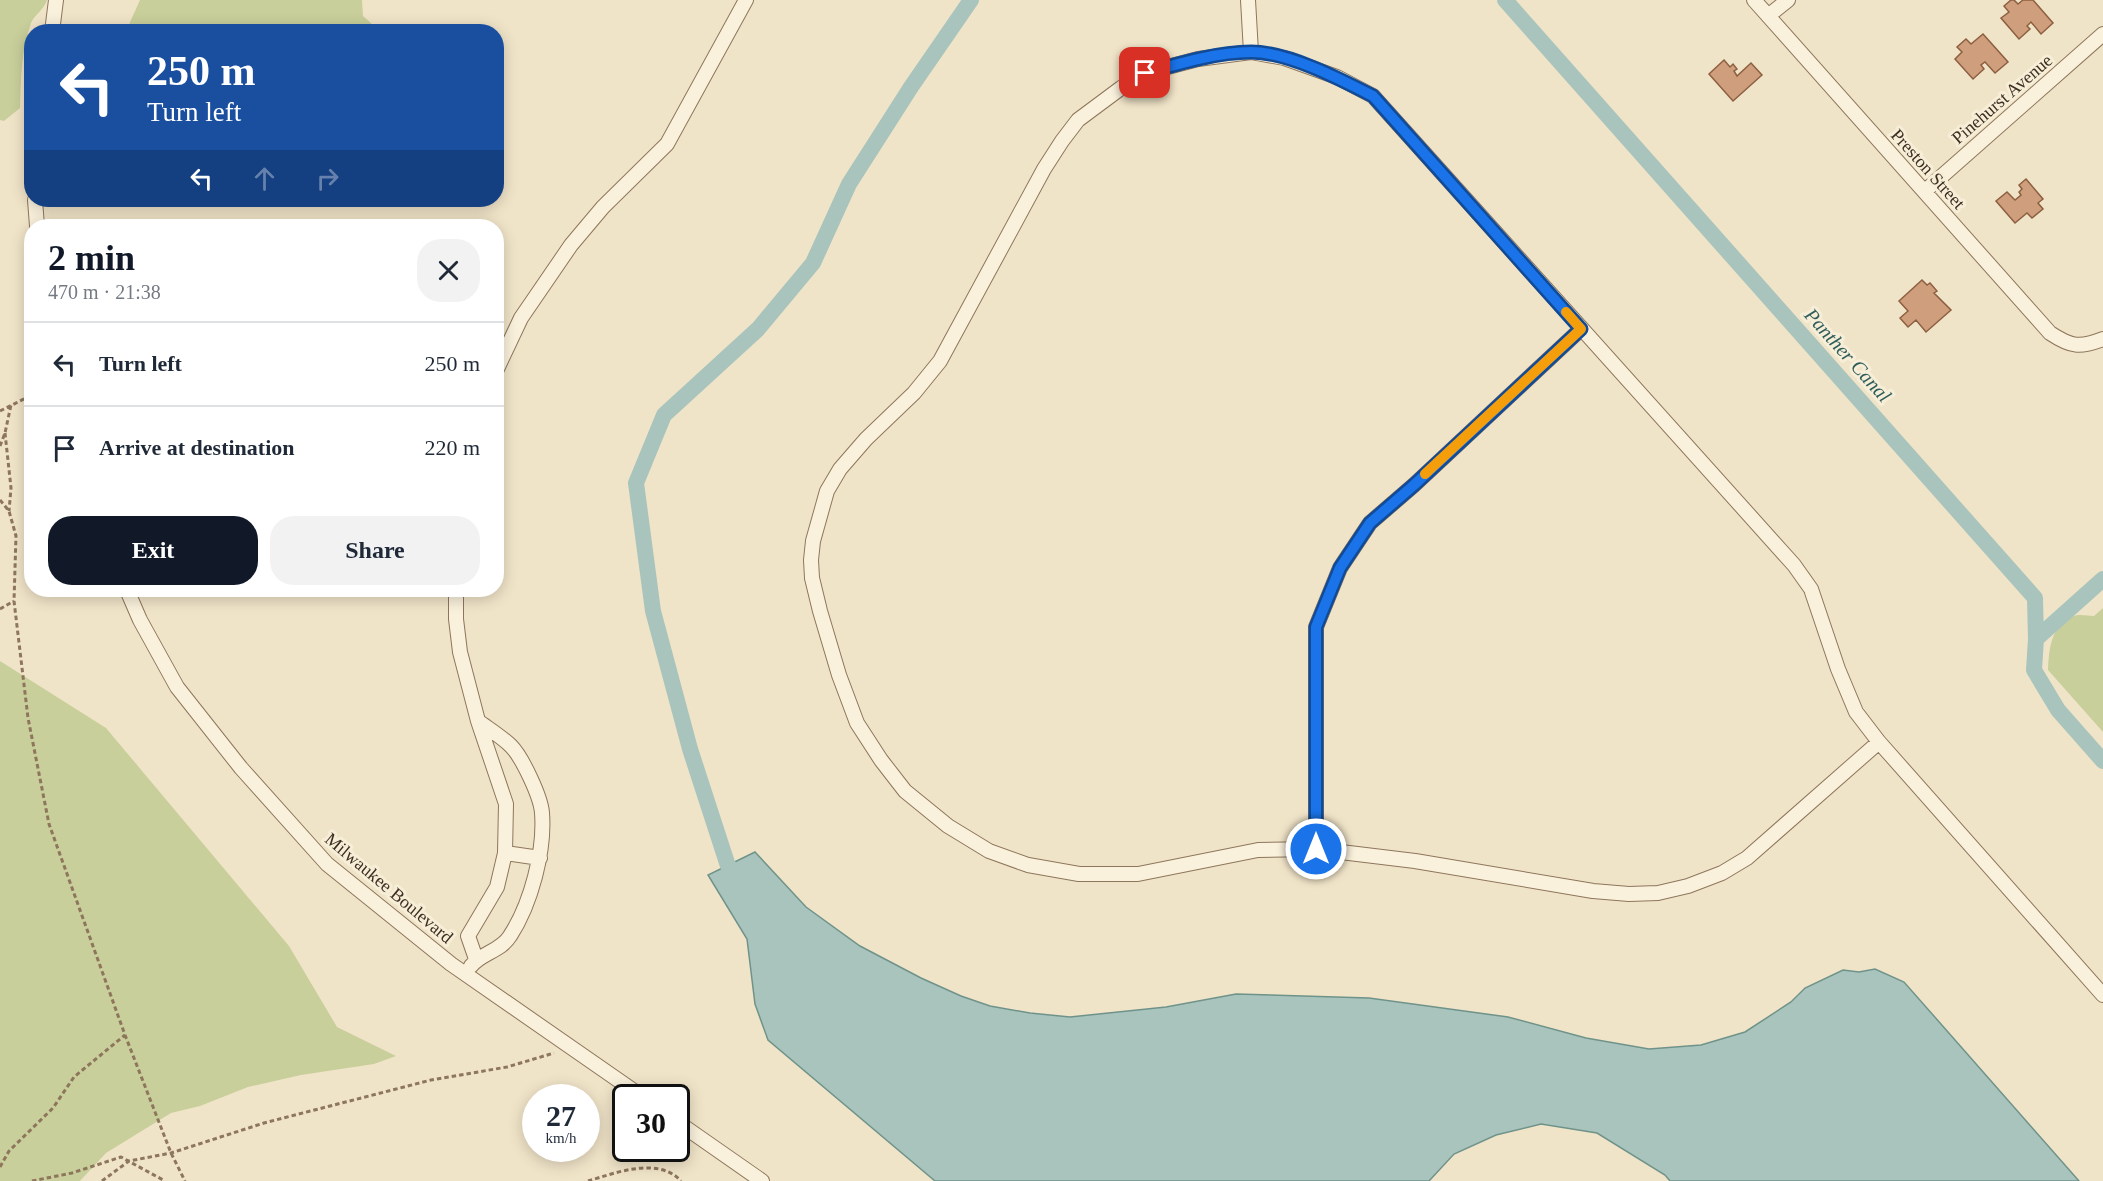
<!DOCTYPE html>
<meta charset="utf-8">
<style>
body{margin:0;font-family:"Times New Roman",serif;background:#f2f2f3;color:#1f2937;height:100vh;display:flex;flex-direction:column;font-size:22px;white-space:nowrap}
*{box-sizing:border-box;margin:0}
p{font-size:20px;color:#747a83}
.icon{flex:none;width:33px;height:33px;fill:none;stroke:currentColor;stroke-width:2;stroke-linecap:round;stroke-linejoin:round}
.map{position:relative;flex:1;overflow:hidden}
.sheet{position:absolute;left:24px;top:219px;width:480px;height:378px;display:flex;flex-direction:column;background:#fff;border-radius:24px;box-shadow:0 3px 15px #0003}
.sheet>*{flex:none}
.banner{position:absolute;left:24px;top:24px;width:480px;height:183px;border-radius:24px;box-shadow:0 3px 15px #0003;background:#1a4fa0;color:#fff;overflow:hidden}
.speed{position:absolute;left:522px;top:1084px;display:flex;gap:12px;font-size:30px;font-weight:700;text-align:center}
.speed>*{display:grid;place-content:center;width:78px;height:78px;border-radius:50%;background:#fff;box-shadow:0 3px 15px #0003;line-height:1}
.speed small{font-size:15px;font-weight:400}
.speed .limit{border:3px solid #111;border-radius:9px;background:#fff;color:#111}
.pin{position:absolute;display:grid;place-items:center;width:51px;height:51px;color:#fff;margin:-26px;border-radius:12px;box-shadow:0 3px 9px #0006}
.me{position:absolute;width:66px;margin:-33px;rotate:0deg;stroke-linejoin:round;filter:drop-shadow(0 0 4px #0008)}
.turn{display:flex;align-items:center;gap:21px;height:126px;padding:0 24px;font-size:27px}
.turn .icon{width:78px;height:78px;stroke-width:2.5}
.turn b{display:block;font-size:42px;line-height:51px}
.lanes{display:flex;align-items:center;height:57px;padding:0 24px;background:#0003;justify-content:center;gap:30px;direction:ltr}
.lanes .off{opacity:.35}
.round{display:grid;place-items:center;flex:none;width:63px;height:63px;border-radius:24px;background:#f2f2f3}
.overview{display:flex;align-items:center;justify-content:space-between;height:102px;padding:0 24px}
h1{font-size:36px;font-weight:700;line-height:45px;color:#111827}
.button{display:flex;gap:12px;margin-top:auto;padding:12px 24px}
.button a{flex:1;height:69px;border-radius:24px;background:#111827;color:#fff;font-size:24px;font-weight:700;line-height:69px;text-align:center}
.button a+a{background:#f2f2f3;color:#1f2937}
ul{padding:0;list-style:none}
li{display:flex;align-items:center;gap:18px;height:84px;padding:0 24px;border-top:2px solid #e0e1e3}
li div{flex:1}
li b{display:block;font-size:22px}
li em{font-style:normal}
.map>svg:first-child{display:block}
</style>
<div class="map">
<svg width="2103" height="1181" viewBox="0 0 2103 1181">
<rect width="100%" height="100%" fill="#f0e4c8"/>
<path fill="#c9cf9b" d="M0,0H47C44,10 35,14 31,23C21,52 21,78 20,108L4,121L0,120Z
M140,0H362L363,16L380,31H126Z
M2103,608V732L2048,670C2049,649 2051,624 2074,616C2079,614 2088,616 2094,616Z
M0,661L106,728L289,946L337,1027L396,1056L374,1064L301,1075L248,1087L200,1106L171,1113L106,1153L80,1181H0Z"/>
<path fill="#a9c4bc" stroke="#6f938a" stroke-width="1.5" d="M755,852L806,907L860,946L921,978L961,996L990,1006L1030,1013L1070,1017L1166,1007L1236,994L1369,998L1508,1017L1586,1038L1649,1049L1701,1045L1745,1032L1791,1002L1805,988L1843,970L1859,972L1875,969L1904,982L2079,1181H1670L1665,1175L1597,1133L1541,1124L1496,1135L1454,1154L1429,1181H935L768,1040L755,1004L747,939L708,875Z"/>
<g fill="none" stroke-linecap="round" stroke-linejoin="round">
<path stroke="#a9c4bc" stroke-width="16" d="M1505,0L2035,598L2036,639L2034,670L2058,710L2103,761
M2036,639L2103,579
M744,879L728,866L690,749L653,611L636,483L664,415L758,329L813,263L849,184L911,87L971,0"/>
</g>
<path fill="#cf9f7d" stroke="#8d5f41" stroke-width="1.5" d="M2011,0H2014L2018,4L2023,0H2033L2053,23L2041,34L2031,22L2027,26L2030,29L2019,39L2001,18L2009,12L2004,6Z
M1983,34L2008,62L1995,73L1985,62L1981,65L1984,69L1973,79L1955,59L1962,52L1957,47L1966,39L1971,44Z
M1724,60L1730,67L1733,64L1737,69L1734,71L1737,76L1751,63L1762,75L1733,101L1709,74Z
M2026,179L2043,199L2038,203L2043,209L2032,218L2027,213L2015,223L1996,201L2007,192L2015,200L2021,195L2019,192L2022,189L2019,185Z
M1922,280L1927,285L1930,283L1937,291L1934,293L1951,310L1926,332L1916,320L1908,327L1900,318L1908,311L1899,301Z"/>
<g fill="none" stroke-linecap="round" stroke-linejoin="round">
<defs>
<path id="street" d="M1248,0L1251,52
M1754,0L2050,333C2071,347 2080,348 2103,339
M1768,16L1788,0
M52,32L56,0
M1925,191L2103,34
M35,200L37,226
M496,371L521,318L571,245L603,207L667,144L746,0
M127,590L140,620L177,687L241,768L327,864L451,964L644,1098
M456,590V619L460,652L478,721L506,804L505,853L497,887L468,936L476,959
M1879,742L1747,858L1722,873L1688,886L1658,893L1629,894L1593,891L1415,861L1316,849L1258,850L1138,874H1079L1028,865L989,851L948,826L905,791L881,760L857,723L839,675L820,611L812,578L811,560L813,541L827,491L840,469L866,439L914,393L940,361L1044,169L1062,141L1078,120L1121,88L1145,73L1198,59L1251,52L1284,58L1337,77L1373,96L1794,565L1811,589L1838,669L1856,712L1879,742L2103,995
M1316,849V627L1340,568L1370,523L1414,485L1581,329
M505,853L540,858
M471,966C481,953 501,951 510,936C531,904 545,851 542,813C541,797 522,757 511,746C502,737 489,729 478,721
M676,1121L762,1181"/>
</defs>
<use href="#street" stroke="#8d765c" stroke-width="16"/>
<path stroke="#8d765c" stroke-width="3" stroke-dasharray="4.5 3" stroke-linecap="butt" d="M0,411L32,395
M5,433L11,488L9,511
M0,446L5,433L11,405
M0,500L9,511L16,536L14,601L28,718L49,824L125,1035L171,1153L185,1181
M0,609L14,601
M0,1167L9,1151L53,1108L74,1077L125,1035
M32,1181L72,1173L121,1157L165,1181
M102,1181L129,1161L171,1153L264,1123L431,1080L507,1067L554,1053
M588,1181C615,1173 658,1156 681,1181"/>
<use href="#street" stroke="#faf1dc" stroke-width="14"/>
</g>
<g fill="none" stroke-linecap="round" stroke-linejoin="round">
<defs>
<path id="route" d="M1145,73C1177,64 1218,52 1251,52C1288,52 1340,79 1373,96L1581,329L1414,485L1370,523L1340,568L1316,627V849"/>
</defs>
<use href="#route" stroke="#114b97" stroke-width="15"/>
<use href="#route" stroke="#1a73e8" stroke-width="10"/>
<path stroke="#f59e0b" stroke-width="10" d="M1425,474L1581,329L1566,312"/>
</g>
<g text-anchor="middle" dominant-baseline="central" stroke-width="6" stroke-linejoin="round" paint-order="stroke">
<g font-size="18" fill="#3d2e20" stroke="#f7eed8">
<text transform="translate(2002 99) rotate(-41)">Pinehurst Avenue</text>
<text transform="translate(1928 169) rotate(48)">Preston Street</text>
<text transform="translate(389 888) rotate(40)">Milwaukee Boulevard</text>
</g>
<g font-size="20" font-style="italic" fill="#2f5d5a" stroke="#f7eed8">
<text transform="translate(1848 355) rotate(48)">Panther Canal</text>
</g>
</g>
</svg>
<div class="speed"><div>27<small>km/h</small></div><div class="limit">30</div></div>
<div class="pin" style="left:1145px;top:73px;background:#d93025"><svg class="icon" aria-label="arrive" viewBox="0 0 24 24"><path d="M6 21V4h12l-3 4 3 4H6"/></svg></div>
<svg class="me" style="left:1316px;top:849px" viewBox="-20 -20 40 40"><circle r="17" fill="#1a73e8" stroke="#fff" stroke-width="3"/><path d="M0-11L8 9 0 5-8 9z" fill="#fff"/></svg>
<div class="banner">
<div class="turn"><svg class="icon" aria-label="left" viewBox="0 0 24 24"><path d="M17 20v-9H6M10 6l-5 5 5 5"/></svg><div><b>250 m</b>Turn left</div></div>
<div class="lanes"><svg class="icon" aria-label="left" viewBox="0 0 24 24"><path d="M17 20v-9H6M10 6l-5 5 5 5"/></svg><svg class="icon off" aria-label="ahead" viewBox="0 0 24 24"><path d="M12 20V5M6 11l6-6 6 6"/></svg><svg class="icon off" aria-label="right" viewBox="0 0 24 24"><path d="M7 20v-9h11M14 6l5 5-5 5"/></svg></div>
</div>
<section class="sheet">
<div class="overview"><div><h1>2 min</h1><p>470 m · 21:38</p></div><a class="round"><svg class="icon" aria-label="close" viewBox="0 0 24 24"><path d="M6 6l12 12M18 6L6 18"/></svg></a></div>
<ul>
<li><svg class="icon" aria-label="left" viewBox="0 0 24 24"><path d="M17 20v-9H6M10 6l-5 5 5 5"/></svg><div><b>Turn left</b></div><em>250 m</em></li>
<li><svg class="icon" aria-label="arrive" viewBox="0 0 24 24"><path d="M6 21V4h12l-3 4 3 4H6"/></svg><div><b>Arrive at destination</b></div><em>220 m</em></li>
</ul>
<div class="button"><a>Exit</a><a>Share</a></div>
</section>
</div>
